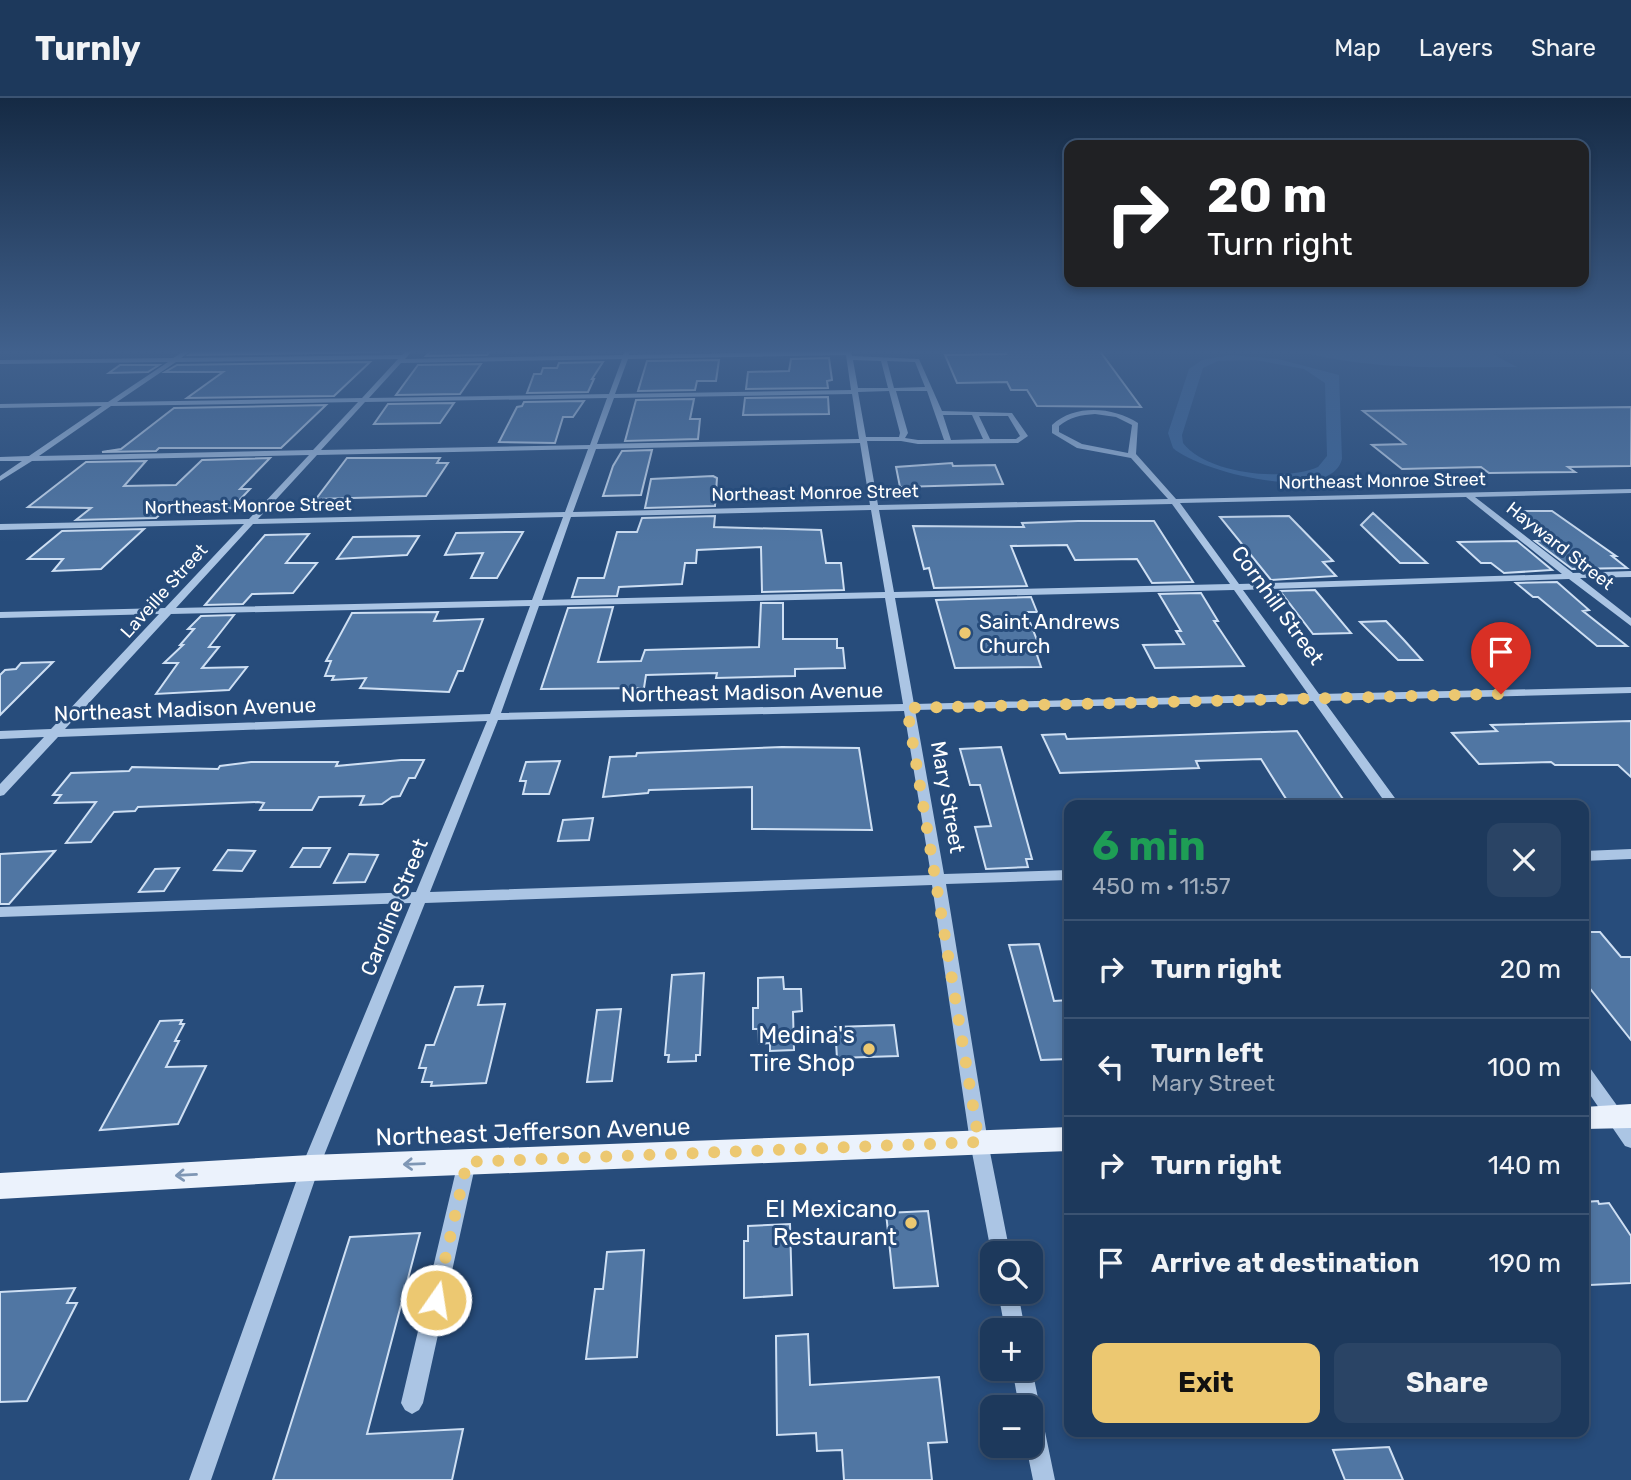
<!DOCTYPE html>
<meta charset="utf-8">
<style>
body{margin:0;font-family:Rubik,sans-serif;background:#2a4465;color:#f1f3f6;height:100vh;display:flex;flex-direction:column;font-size:26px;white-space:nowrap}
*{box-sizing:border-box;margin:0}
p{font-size:23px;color:#a0acbb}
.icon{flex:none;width:38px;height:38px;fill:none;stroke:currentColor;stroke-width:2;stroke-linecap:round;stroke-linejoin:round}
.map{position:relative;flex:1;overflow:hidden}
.panel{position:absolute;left:1064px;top:702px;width:525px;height:637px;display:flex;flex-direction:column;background:#1d395c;border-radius:14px;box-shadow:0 4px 10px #0003,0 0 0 2px #3b5372}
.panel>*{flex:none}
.guide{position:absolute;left:1064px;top:42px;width:525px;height:147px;border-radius:14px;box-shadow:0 4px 10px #0003,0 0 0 2px #3b5372;background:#202124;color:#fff;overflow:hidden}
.controls{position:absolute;left:980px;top:1143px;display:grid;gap:14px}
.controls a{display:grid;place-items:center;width:63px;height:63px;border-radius:14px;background:#1d395c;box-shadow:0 4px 10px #0003,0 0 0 2px #3b5372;font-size:35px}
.pin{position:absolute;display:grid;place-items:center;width:60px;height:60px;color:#fff;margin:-72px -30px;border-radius:50% 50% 50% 0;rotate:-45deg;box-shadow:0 0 7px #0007}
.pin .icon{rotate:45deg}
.me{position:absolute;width:77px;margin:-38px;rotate:13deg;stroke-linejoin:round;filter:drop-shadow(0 0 5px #0008)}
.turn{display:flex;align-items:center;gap:24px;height:147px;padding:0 28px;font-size:32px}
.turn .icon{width:91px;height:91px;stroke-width:2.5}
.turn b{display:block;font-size:49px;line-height:60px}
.round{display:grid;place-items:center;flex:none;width:74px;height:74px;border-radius:14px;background:#2a4465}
.overview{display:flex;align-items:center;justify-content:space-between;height:119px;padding:0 28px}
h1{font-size:42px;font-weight:700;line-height:52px;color:#1e9e55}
.cta{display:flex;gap:14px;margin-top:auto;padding:14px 28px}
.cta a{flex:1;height:80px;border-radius:14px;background:#ecc871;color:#111;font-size:28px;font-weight:700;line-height:80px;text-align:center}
.cta a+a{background:#2a4465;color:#f1f3f6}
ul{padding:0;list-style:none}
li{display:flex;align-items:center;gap:21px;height:98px;padding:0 28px;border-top:2px solid #3b5372}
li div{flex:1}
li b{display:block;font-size:26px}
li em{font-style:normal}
header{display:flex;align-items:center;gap:42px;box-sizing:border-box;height:98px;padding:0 35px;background:#1d395c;border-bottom:2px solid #3b5372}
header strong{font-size:33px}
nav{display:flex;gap:38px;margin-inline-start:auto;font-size:24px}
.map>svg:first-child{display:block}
</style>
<header>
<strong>Turnly</strong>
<nav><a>Map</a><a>Layers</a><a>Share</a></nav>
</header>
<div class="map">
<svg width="1631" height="1382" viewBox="0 0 1631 1382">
<rect width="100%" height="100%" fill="#274c7b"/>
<path fill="#3b6598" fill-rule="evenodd" d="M1294,252H1485L1517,269C1438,269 1371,273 1294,252Z
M1230,257L1278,261L1339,277L1342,361C1330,408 1198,373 1173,350L1168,335L1189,271L1202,262ZM1255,262L1304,271L1325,285L1327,358L1318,369C1284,384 1207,376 1183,345L1182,337L1203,270L1218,263Z"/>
<path fill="#5076a3" stroke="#cedff3" stroke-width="2" d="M316,252L380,254L189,257L192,255Z
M432,252H491L487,257L426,258Z
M1003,252H1099L1141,309L1037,308L1027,292H1011L1007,284L957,285L945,257L1006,256Z
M829,260L832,282L827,283L828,290L746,291L748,274L789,273L791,261Z
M719,262L716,283H697L695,292L638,293L647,263Z
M370,264L334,298L187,300L223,274H165L177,267Z
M603,264L592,281H594L588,294L527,295L534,276H541L543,270H557L559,265Z
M481,266L460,296L396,297L418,267Z
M120,267H159L148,274L109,275Z
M828,299L829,316L743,317L745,300Z
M694,301L690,321H700L698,341L625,343L636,302Z
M584,303L573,319H563L555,345L499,344L517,309L522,308L524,304Z
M454,305L440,325L374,326L388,306Z
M326,307L281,350H159L156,353L102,354L121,351L174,310Z
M1631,309V368L1568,369L1575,374L1489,375L1481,369L1402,371L1372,347L1405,346L1363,313Z
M652,352L641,397L603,398L613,368L622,353Z
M270,360L240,391H250L232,410L166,411L156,420L76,422L91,410L28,409L86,364L146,363L124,388L176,387L202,362Z
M347,360H440L437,365H448L426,398L316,401Z
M952,365L953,368L995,367L1003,386L900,389L896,369Z
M713,378L717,380L715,408L645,410L651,381Z
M1513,413H1552L1616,458H1612L1627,470L1572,471L1535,443L1548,442Z
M1373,415L1427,465H1400L1361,427Z
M715,418L714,429L821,432L826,465H841L844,492L762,494L761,449L697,452L696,465H685L682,486L619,489L617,498L572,499L578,480H604L617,434H637L642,420Z
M1289,418L1333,463L1323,464L1336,478L1271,482L1220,419Z
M1078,423H1154L1193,484L1152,485L1137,461L1075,462L1067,447L1011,448L1027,488L934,490L929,470L924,471L913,428L1024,429L1022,425Z
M144,431L101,471L53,473L63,461H28L62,433Z
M506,434H523L497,480H471L483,455L445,457L456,435Z
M309,436L286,465H317L293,495L252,496L243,506L205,507L265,437Z
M419,438L407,457L337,461L353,439Z
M1517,443L1552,472L1504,475L1491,465H1481L1458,444Z
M1557,484L1589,512L1583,513L1627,548H1597L1538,499H1533L1516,485Z
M1315,492L1351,535L1313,536L1280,493Z
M1201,495L1218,523H1214L1244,568L1155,570L1143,547L1184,546L1176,533H1181L1159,496Z
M1031,499L1037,514H1026L1040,550V557H1037L1041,569L955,570L936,502Z
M761,505H783V541H837V550H843L845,570L795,571V578L716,580L717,575L646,577L644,590L541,591L568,510L613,509L598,564L641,563L645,552L759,549Z
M438,514L434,523L483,521L463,573H458L449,594L360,590L366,580L332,582L334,578H325L331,563H326L352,515Z
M234,517L209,549H219L202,570L247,569L229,592L156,596L178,565H164L183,547H180L194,531H188L201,518Z
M1386,523L1404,542L1422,562H1398L1360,524Z
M53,564L0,617V577L5,572L16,571L21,565Z
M1631,623V679L1618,667H1555L1551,664L1479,666L1452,635L1497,633L1491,627Z
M1297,633L1347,707L1288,704L1261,661L1196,663L1199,670L1060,675L1042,637L1065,636L1067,641Z
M782,649L859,650L872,732L752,731V689L649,692L648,695L603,699L610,659L636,658L637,655Z
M1001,649L1032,761H1026L1028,769L986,771L975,729L991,728L980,687H970L960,651Z
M401,662H424L415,680H409L400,698L392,699L382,706L360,707L364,698L319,699L312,712H260L264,705L258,704L138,709L135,713L114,714L91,744L66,745L96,704L55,705L61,697H53L71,675L129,673L132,669L218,671L220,668L251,664H338L336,668Z
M560,663L549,696H523L526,683H520L526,664Z
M593,720L589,742L558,743L563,722Z
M303,750H330L320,769H291Z
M228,752L255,753L242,773L214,772Z
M55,753L9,806H0V756Z
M349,756L378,757L365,784L334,785Z
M179,770L164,793L139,794L155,771Z
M1584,834H1600L1621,859H1631V942L1584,883Z
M1039,846L1054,903L1069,902V961L1041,962L1009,847Z
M704,875L700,957H696V963L668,964L669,957H665L672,877Z
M783,879L784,891H801L802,913L793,914L794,952L770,953V945L759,946L758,931H753V910H758V880Z
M483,888L478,907L505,906L486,985L431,988L432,984H422L426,970H419L426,947H434L455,889Z
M621,911L612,983L587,984L597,912Z
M182,922L180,926H184L175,943H179L166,969L206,968L178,1026L100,1032L160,923Z
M894,927L898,958L837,960L835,929Z
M1598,1103L1599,1106L1609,1105L1631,1138V1185L1590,1187L1584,1177V1104Z
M928,1113L938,1188L894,1190L886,1115Z
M790,1126L792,1197L744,1200V1143H748V1128Z
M420,1135L367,1336L463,1331L452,1382H273L350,1139Z
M644,1152L637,1259L586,1261L595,1191H603L607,1154Z
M75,1190L67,1205H77L27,1303L0,1304V1194Z
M808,1236L810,1287L939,1279L947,1344L928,1345L932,1382H844L842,1352L817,1353L816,1335L777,1337L776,1238Z
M1389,1349L1403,1382H1345L1333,1352Z"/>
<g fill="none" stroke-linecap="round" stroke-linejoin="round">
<path fill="#abc5e4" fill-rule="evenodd" d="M186,252H192L181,260L402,257L407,252H413L405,261L623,257L625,252H631L629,257L845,253V252H851L852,258L919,261L942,313L1012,315L1028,338L1018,345L918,346L901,343H867L878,407L1168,401L1131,360L1077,350L1052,335V327C1075,306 1113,309 1138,325L1136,356L1176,401L1631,391V395L1475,399L1573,475L1631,473V479L1580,480L1631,520V528L1569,481L1243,492L1319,596L1631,589V595L1324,603L1400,707H1387L1313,603L915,612L944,776L1069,772V782L946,786L988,1044L1010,1155H992V1159L970,1044L932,787L425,805L319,1070L211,1382H189L301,1070L411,805L0,819V809L416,794L487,623L58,639L4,697L0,698V686L44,639L0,641V633L51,631L159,516L0,520V514L165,510L244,426L0,432V426L249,421L309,357L32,363L0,383V378L22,363H0V359L29,358L102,308L0,310V306L108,304L168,264L0,266V262L173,260ZM846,257L851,292L615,296L628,261ZM398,261L362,300L117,304L176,264ZM622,261L609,296L369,300L401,265ZM853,262L881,263L888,290H858ZM887,263L915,264L925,289L894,290ZM889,293L900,335L899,339H866L858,294ZM896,293H927L944,342H918L905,340L908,335ZM852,296L859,341L597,346L614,300ZM607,300L590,347L321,352L365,304ZM358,304L313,352L39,358L111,308ZM1095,316L1116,319L1132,327L1128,355L1082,346L1059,334V328C1070,319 1081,317 1095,316ZM943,317H972L983,341L951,342ZM979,318H1008L1020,338L1016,341H990ZM860,345L870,407L573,414L596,351ZM588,351L565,414L258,421L317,357ZM1466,399L1562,476L1239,486L1180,405ZM1172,406L1230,486L894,494L879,412ZM871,412L885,494L542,502L571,419ZM563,419L532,502L176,510L253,426ZM1234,492L1308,596L914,606L895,500ZM885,500L903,606L501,615L539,508ZM530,508L490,616L65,631L171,516ZM904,613L931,777L430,794L498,622Z
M1631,751V761L1584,763V753Z
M1584,968L1590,970L1631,1027V1050L1625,1048L1584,988Z
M467,1055L473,1058L476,1064L423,1305L419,1312L412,1316L405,1312L401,1305L458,1064L461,1058Z
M998,1194H1018L1025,1232H1005Z
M1031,1266L1055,1382H1033L1026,1348H1031V1309H1019L1012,1270H1031Z"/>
<path fill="#ebf2fc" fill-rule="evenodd" d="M1631,1006V1030L1584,1031V1009Z
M1069,1029V1053L310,1083L0,1101V1075L310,1057Z"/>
</g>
<defs><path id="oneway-shaft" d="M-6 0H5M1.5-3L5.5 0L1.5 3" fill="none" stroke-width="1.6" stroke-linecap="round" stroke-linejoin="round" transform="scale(1.75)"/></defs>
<g stroke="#7f97b5">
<use href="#oneway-shaft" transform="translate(414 1066) rotate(178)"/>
<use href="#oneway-shaft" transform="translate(186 1077) rotate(177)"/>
</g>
<linearGradient id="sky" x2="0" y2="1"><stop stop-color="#152a44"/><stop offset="0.57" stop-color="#41618d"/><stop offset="1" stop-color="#41618d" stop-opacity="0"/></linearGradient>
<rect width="1631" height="445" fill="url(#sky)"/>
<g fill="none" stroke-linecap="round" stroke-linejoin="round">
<path stroke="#ecc871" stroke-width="12" stroke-dasharray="0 21.6" d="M436,1202L467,1064L979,1044L907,610L1501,596"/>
</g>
<g fill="#ecc871" stroke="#274c7b" stroke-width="2.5">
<circle cx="965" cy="535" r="7"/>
<circle cx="869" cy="951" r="7"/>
<circle cx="911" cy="1125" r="7"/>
</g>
<g text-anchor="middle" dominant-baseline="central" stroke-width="6" stroke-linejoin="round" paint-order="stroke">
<g font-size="18" fill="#fff" stroke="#274c7b">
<text transform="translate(1382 383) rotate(-1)">Northeast Monroe Street</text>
<text transform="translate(815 395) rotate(-1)">Northeast Monroe Street</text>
<text transform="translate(248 408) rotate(-1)">Northeast Monroe Street</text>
<text transform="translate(1560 448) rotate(38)">Hayward Street</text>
<text transform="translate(164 493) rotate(-48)">Laveille Street</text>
</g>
<g font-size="21" fill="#fff" stroke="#274c7b">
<text transform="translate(1278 507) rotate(54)">Cornhill Street</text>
<text transform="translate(752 594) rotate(-1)">Northeast Madison Avenue</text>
<text transform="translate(185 611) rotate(-2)">Northeast Madison Avenue</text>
<text transform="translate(948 699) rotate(80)">Mary Street</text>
<text transform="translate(394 809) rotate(-68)">Caroline Street</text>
</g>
<g font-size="21" fill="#fff" stroke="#274c7b" text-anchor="start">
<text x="979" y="523">Saint Andrews<tspan x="979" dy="24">Church</tspan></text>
</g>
<g font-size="24" fill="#fff" stroke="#274c7b" text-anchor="end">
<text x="855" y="937">Medina's<tspan x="855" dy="28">Tire Shop</tspan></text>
<text x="897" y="1111">El Mexicano<tspan x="897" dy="28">Restaurant</tspan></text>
</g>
<g font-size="24" fill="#fff" stroke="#274c7b">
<text transform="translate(533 1034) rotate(-2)">Northeast Jefferson Avenue</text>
</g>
</g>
</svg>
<div class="controls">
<a><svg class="icon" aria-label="search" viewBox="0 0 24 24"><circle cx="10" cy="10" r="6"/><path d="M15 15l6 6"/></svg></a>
<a>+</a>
<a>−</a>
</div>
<div class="pin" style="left:1501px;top:596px;background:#d93025"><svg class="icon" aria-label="arrive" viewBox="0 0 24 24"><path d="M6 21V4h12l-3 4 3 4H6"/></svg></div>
<svg class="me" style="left:436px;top:1202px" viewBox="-20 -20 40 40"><circle r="17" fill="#ecc871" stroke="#fff" stroke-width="3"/><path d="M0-11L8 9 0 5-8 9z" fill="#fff"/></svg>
<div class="guide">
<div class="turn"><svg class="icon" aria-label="right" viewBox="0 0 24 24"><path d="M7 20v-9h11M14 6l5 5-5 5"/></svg><div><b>20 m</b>Turn right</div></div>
</div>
<section class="panel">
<div class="overview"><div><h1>6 min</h1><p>450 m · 11:57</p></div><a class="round"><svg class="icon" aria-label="close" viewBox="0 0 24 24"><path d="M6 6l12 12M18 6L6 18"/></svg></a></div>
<ul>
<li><svg class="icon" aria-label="right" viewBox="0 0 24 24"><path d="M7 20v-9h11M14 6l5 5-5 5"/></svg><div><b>Turn right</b></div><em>20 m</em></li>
<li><svg class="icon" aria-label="left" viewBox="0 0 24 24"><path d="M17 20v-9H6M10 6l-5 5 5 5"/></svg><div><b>Turn left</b><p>Mary Street</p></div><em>100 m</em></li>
<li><svg class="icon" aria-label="right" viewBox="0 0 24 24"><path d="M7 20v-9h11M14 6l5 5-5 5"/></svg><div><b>Turn right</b></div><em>140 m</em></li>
<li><svg class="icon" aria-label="arrive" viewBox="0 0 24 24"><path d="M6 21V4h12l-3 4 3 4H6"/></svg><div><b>Arrive at destination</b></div><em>190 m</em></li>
</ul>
<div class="cta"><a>Exit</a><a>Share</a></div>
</section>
</div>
